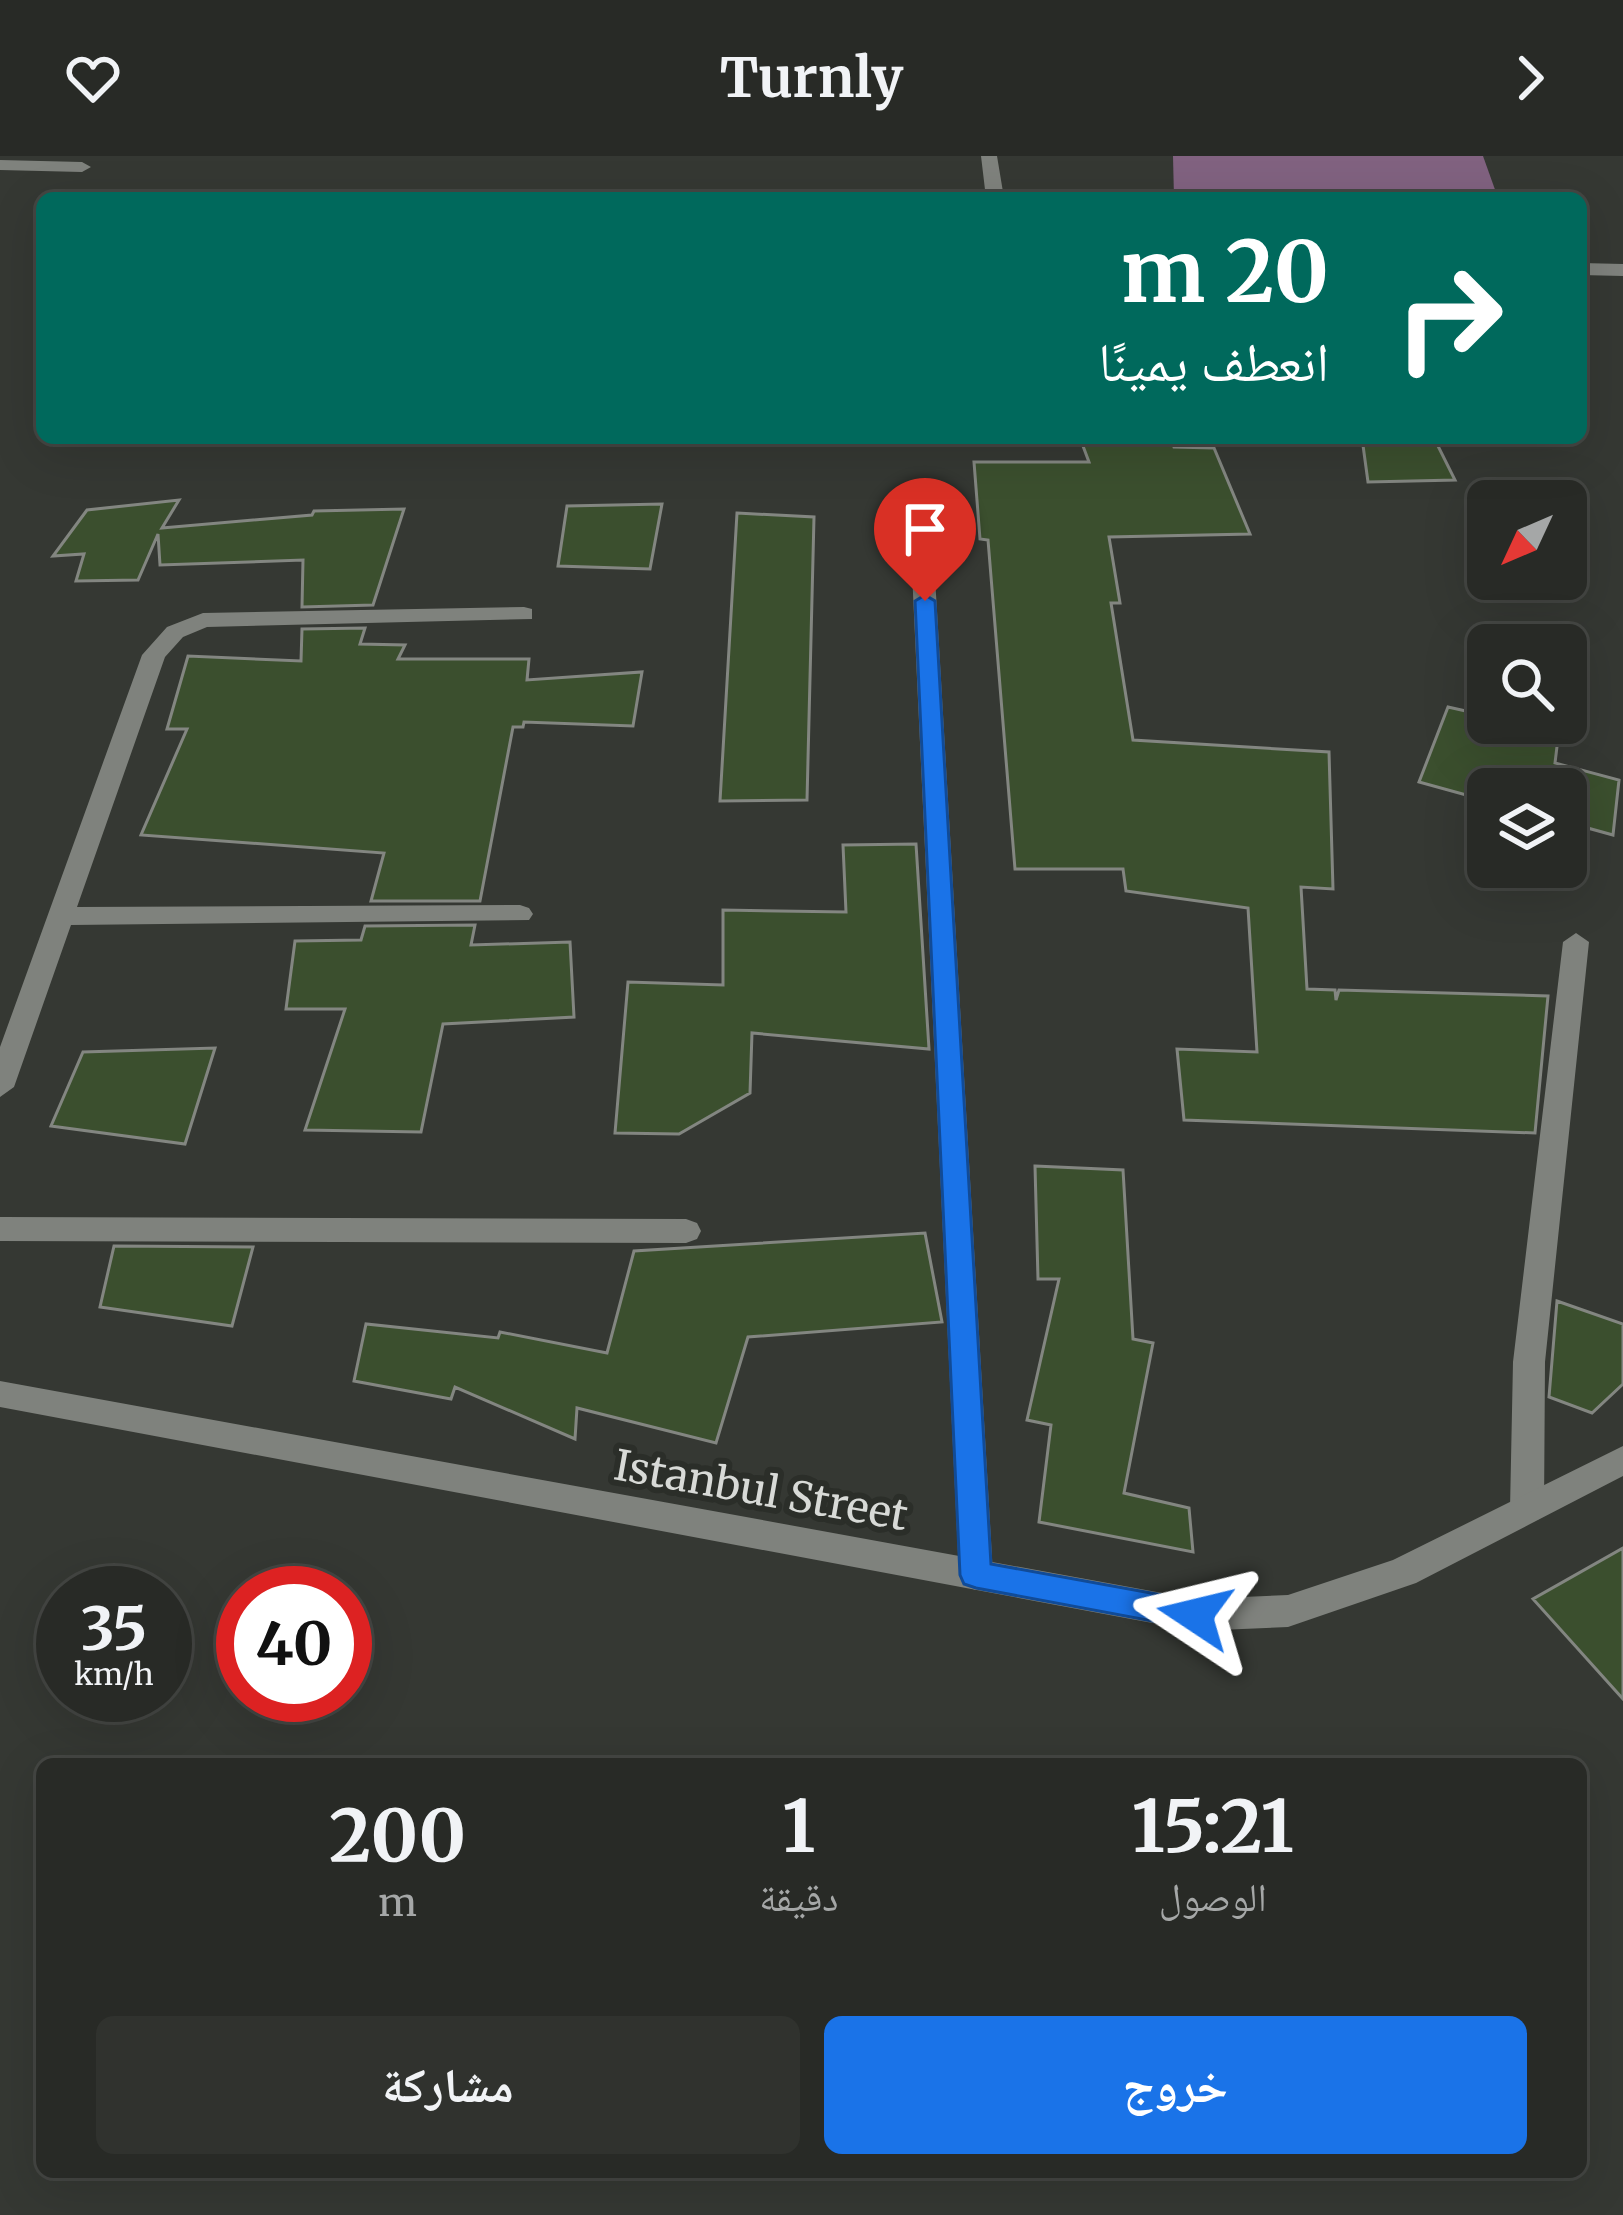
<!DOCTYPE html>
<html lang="ar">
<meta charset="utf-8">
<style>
body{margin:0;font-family:Merriweather,"Noto Naskh Arabic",serif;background:#30322e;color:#f1f3f6;direction:rtl;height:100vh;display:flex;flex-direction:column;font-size:45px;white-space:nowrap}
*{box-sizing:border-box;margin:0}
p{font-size:39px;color:#a5a7a7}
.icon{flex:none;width:66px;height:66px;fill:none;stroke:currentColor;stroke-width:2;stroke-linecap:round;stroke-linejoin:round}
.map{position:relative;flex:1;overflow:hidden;direction:ltr}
.details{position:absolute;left:36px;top:1602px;width:1551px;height:420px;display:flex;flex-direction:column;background:#282a26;border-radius:18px;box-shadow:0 12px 48px #0002,0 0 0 3px #444643;direction:rtl}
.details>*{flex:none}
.guide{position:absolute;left:36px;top:36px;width:1551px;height:252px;border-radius:18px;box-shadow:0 12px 48px #0002,0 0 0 3px #444643;direction:rtl;background:#00695c;color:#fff;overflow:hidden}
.needle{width:78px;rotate:226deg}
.fabs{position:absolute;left:1467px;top:324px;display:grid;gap:24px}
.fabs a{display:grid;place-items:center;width:120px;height:120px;border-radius:18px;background:#282a26;box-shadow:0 12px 48px #0002,0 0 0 3px #444643;font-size:60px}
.speed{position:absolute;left:36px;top:1410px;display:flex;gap:24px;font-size:60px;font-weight:700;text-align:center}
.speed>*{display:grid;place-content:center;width:156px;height:156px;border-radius:50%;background:#282a26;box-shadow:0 12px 48px #0002,0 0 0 3px #444643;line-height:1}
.speed small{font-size:30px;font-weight:400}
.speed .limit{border:18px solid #d22;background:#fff;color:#111}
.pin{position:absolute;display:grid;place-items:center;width:102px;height:102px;color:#fff;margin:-123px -51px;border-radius:50% 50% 50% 0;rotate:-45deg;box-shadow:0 0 12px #0007}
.pin .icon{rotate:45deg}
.me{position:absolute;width:132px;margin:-66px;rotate:280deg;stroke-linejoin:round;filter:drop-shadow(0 0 9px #0008)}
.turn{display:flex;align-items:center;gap:42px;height:252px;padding:0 60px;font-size:54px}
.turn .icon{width:156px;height:156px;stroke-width:2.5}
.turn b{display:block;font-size:84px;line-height:102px}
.eta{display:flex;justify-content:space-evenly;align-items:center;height:204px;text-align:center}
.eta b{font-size:72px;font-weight:700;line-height:84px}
.primary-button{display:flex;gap:24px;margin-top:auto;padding:24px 60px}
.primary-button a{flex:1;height:138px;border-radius:18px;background:#1a73e8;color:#fff;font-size:48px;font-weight:700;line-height:138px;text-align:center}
.primary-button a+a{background:#30322e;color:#f1f3f6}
header{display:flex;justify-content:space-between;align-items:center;height:156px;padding:0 60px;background:#282a26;font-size:54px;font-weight:700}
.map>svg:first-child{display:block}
</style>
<header><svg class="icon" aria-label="forward" viewBox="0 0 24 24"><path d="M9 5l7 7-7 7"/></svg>Turnly<svg class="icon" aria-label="heart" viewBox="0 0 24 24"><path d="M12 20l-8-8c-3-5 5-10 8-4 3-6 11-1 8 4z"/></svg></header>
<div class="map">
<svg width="1623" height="2059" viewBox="0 0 1623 2059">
<rect width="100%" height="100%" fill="#353833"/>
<path fill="#816280" d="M1173,0H1483L1498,42H1174Z"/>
<path fill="#3b4f2e" stroke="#838681" stroke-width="3" d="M1080,282H1171L1174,291L1214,292L1250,378L1109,381L1120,447H1111L1133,584L1329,596L1333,733L1301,731L1307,833L1335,834L1336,844L1339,834L1548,840L1535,977L1184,964L1177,893L1257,896L1248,752L1126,735L1123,713H1015L988,384L980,383L974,306H1089Z
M1362,282H1434L1455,324L1368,326Z
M179,344L162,372L312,359L314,355L404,353L373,449L302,451L303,404L160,409L158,378L138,424L76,425L84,398L53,400L87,354Z
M662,348L650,413L558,410L567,350Z
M737,357L814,361L807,644L720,645Z
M365,472L360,488L405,489L398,503H529L527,524L642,516L633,570L524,566L523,571H513L480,745H371L384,697L141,679L187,573H167L188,500L301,505L302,473Z
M1448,551L1488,560V567L1559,574L1555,607L1619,624L1613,679L1566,666V633H1488V645L1419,626Z
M916,688L929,893L752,877L750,937L679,978L615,977L628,826L723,829V754L846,756L843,689Z
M475,769L471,789L570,786L574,861L443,868L421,976L305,974L345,853H286L295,785L361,784L365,770Z
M215,892L185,988L51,970L83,896Z
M1035,1010L1123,1014L1133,1183L1153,1187L1124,1337L1189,1352L1193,1396L1039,1366L1051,1269L1027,1264L1059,1123H1038Z
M925,1077L942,1166L748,1181L716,1287L577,1252L575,1283L455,1231L451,1243L354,1225L366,1168L498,1182L500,1176L607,1197L634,1095Z
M114,1090L253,1091L232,1170L100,1151Z
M1557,1145L1623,1168V1228L1592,1257L1549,1241Z
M1623,1392V1543L1533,1443Z"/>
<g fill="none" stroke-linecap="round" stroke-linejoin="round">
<path fill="#7f827d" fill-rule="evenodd" d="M981,0H997L1004,42H986Z
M0,4L82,6L91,11L82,16L0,14Z
M1581,107L1623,108V120L1581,119Z
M920,346L931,352L993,1419L988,1430L976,1434L964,1430L959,1419L909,352Z
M524,451L532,453V463L207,471L183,481L165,501L77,751L520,749L529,752L533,758L529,764L71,769L14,931L0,941V891L142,499L167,471L203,457Z
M1576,777L1589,786L1545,1206L1544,1353L1539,1363L1527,1367L1515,1363L1510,1353L1513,1206L1563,786Z
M0,1061L686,1063L697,1067L701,1075L697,1083L686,1087L0,1085Z"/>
<path fill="#7f827d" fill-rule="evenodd" d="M0,1225L1195,1443L1288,1439L1393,1404L1623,1290V1320L1416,1427L1288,1471L1195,1475L0,1251Z"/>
</g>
<path fill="#1a73e8" stroke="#114b97" stroke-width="3" d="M925,439L935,445L991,1408L1195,1445L1206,1449L1211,1459L1206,1469L1195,1473L976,1432L964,1428L960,1419L915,445Z"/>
<g text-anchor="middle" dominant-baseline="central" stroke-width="12" stroke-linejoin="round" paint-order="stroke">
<g font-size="42" fill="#d8dad7" stroke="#2b2e29">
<text transform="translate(761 1334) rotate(10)">Istanbul Street</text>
</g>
</g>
</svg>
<div class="fabs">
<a><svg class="needle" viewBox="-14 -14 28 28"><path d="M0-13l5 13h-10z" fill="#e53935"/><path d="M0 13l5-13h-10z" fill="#a5a7a7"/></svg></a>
<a><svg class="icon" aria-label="search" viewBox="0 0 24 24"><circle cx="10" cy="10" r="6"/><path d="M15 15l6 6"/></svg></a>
<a><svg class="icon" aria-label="layers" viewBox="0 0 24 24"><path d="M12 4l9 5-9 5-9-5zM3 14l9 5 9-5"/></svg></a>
</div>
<div class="speed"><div>35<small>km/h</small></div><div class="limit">40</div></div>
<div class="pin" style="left:925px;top:445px;background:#d93025"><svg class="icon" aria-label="arrive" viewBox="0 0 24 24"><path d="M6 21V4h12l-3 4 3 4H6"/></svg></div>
<svg class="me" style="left:1195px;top:1459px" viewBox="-20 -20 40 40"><path d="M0-17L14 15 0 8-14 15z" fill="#1a73e8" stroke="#fff" stroke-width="4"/></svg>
<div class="guide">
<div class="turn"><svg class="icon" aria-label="right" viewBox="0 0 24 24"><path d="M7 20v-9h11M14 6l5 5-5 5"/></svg><div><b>20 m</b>انعطف يمينًا</div></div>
</div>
<section class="details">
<div class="eta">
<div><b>15:21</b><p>الوصول</p></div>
<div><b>1</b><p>دقيقة</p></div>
<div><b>200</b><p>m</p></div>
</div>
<div class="primary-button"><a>خروج</a><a>مشاركة</a></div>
</section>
</div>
